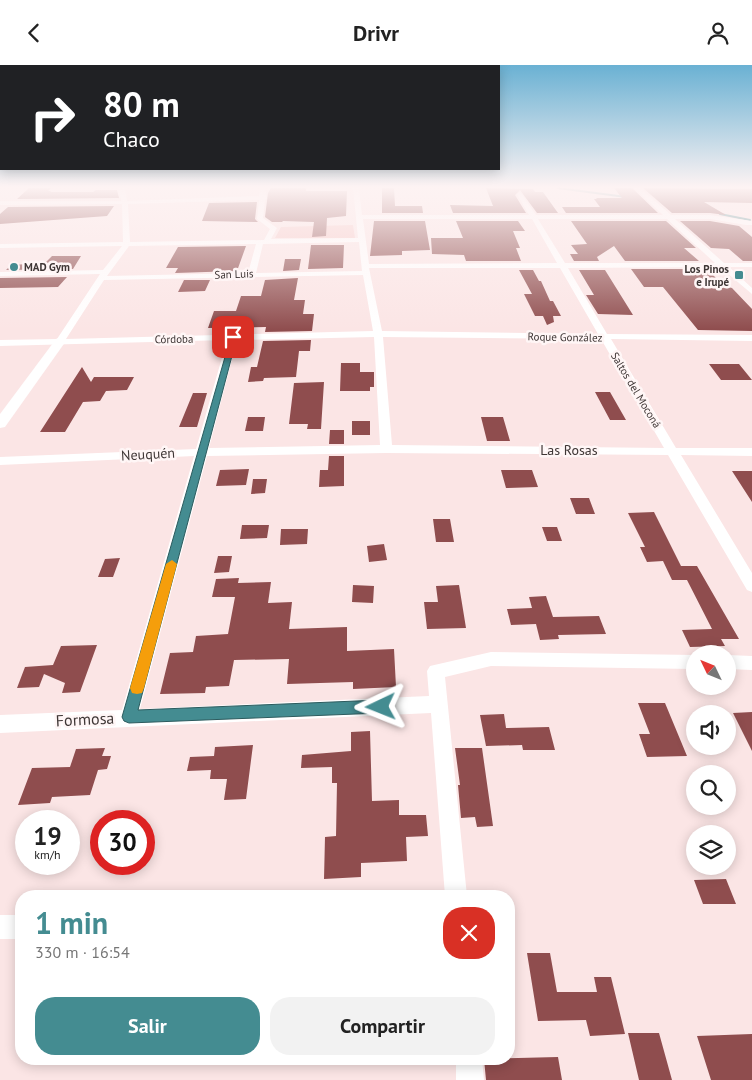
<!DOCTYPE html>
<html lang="es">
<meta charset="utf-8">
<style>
body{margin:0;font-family:"PT Sans",sans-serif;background:#f2f2f2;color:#222;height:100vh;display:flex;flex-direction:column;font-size:19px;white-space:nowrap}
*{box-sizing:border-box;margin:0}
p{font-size:16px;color:#767676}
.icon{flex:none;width:28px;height:28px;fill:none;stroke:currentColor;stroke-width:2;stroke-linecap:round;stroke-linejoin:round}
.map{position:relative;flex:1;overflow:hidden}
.drawer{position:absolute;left:15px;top:825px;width:500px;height:175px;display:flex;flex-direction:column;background:#fff;border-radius:20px;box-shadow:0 2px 12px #0003}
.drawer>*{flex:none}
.top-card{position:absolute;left:0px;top:0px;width:500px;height:105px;box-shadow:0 2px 12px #0003;background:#202124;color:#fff;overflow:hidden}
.needle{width:32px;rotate:313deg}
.controls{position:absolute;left:686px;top:580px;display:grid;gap:10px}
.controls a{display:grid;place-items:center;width:50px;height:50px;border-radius:50%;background:#fff;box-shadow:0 2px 12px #0003;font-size:25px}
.speed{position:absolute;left:15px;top:745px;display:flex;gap:10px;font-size:25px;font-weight:700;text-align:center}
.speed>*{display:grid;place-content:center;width:65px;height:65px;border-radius:50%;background:#fff;box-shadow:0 2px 12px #0003;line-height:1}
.speed small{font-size:12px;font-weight:400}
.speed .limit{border:8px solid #d22;background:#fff;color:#111}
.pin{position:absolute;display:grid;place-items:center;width:42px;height:42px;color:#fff;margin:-21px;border-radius:10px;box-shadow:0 2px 8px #0006}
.me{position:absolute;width:55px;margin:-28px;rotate:268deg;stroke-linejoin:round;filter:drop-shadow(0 0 4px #0008)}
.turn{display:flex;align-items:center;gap:18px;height:105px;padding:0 20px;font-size:22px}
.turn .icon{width:65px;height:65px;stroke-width:2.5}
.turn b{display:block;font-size:35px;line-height:42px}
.round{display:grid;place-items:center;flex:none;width:52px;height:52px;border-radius:20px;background:#f2f2f2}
.head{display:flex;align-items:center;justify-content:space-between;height:85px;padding:0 20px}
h1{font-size:30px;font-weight:700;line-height:38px;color:#448c91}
.button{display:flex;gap:10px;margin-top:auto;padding:10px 20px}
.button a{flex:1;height:58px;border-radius:20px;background:#448c91;color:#fff;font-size:20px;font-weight:700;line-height:58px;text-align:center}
.button a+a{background:#f2f2f2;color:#222}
header{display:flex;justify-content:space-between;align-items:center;height:65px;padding:0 20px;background:#fff;font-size:22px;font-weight:700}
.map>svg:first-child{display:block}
</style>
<header><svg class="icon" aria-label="back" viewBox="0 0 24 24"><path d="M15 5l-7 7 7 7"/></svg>Drivr<svg class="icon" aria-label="person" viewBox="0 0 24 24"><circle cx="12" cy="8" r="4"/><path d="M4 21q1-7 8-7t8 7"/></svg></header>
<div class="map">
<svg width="752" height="1015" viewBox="0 0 752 1015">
<rect width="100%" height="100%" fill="#fbe5e5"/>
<path fill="#f6c8c7" d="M353,160L355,173H275L281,162Z"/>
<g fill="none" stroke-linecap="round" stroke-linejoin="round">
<path stroke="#49898d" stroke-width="2" d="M558,123L626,132
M720,149L750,155"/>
</g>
<path fill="#8f4d4e" d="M29,123H51L48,126H51L50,127H93L96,125H117L119,133L17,134Z
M271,123H306V126H347L346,151L327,153L326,171L312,172L314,157L283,156L282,157H272L265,152L268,128Z
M382,123H394L395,141H422L423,148H382Z
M486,123L533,124L535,127H543L558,148H537L520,125L515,130L526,148H453L450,140L493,141Z
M614,123H632L658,148H566L562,142H600L594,134H597L596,133H622Z
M643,123L752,124V138L704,137L726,150L710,148H672Z
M257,137L255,154L258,157L202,156L209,138Z
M114,141L107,151L0,159V149L8,142Z
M374,156H425L430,185L402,186V190L370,191Z
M456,156H518L525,166H513L520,183H516L521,196H466L464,190L432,189L431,173H463Z
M571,156H666L696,183H684L699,196H625L614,181L597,192L599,196H574L570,189H578L571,180L587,179Z
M680,156H710L739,161L752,172V196H743L729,184L711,183Z
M311,180H344L343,203L308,204Z
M246,181L237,206L175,208L178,203H166L178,182Z
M52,191H81L73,204L6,205L11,200L45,198Z
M285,194H301L299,205L283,206Z
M631,204H707L724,221L732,223L752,244V266L698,265L663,222H644Z
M519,205H533L539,216H541L550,236H553L561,251H553L554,257L547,260L543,251H535L524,229H532Z
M579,205H605L633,250L598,249L586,230H594Z
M67,212L58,222L0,223V213Z
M298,213L294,235H305L303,249H314L312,266L265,267L266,262L208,263L214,246H236L241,231H261L265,215Z
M184,215H210L205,226L178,227Z
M311,275L310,286H299L296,312L264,313L263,316L248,317L251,302H257L263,276Z
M341,298H360V307H374V322H370V326H340Z
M709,299H739L752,315H721Z
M82,302L91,317L94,312H134L127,325L106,326L100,336L83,337L65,367H40Z
M324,317L321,364H307L308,359H289L294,318Z
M595,327H610L626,355H610Z
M193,328H207L197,362H179Z
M248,352H265L263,366H245Z
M481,352H503L510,376H487Z
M352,356H370V370H352Z
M330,365H344V379H329Z
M329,391H344V421L319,422L320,405H328Z
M249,404L246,420L216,421L220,405Z
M501,405H532L538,422L506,423Z
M732,406H752V437Z
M253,414H267L265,428L251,429Z
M570,433H589L595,449H576Z
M654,447L681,501H697L739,574H721L725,581L690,582L682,565L712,564L687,515H672L663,496L647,497L640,482H645L628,448Z
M433,454H450L454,477H436Z
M242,460H269L267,473L240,474Z
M542,462H557L562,476H547Z
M281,464H308L307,479L280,480Z
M384,479L387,495L369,497L367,481Z
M218,491H232L229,507L214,508Z
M120,493L113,512H98L105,494Z
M239,513L238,518L271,517L268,538L292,537L289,564L347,562V586L394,584L396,622L353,624V617L287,619L289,594L234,595L229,621L206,622L205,628L160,629L170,588L193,587L196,571L228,569L235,532H212L216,514Z
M353,520L374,521L373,538L352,537Z
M459,520L466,563L427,564L424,537H438L436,521Z
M546,531L553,552L599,551L606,569L558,570L559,574L540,575L536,559L511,560L507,544L532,543L529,532Z
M97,580L80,627L62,628L65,618L44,609L39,622L17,623L25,602L53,600L61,581Z
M638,638H665L687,691L647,692L639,669H650Z
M752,647V686L733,648Z
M504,649L506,663L549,662L555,685H523L522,680L486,681L480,650Z
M370,666L372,736L399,735V750H426L428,771L406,772L407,796L361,798V812L324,814L325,772L336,771L337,718H332V702L301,703L302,690L351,686V667Z
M253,680L246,734L224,735L227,714H210L211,705L187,706L190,692L214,691L215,682Z
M105,683L102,691H111L107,704L98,705L90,730L52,732L50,738L18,740L32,703L70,702L76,684Z
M455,683H482L493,761L477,762L475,752L461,753L458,720H460Z
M726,814L736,839H703L694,815Z
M527,888H550L557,927H597L594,912H611L625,969L590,971L586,955L538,956Z
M628,968H659L672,1015H639Z
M752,969V1015H711L697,971Z
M558,992L562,1015H486L484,994Z"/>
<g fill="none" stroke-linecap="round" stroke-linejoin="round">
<path fill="#fff" fill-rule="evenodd" d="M119,123H125L127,136L259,131L260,124L265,123L267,133L265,135L263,153L277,163L271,174L358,173L353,123H359L362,150H529L517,129L520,127L536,150H663L634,123H640L671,150H710L752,156V160H746L710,154H675L724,198H752V202H729L752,223V229L720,202L568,203L607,269L752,270V276L611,274L676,383H752V391L681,390L752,508V527L747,525L668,390L386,388L207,391L140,644L429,631L427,606L430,601L491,587L695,590V604L491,601L445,612L467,831H445L431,648L0,668V650L122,645L194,391L0,400V392L196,384L227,275L0,281V275L57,274L100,209L0,211V207L103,205L122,181L0,183V179L123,177L122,139L0,140V136H121ZM259,135L257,154L270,164L264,175L130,177L128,139ZM363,154H532L557,198L369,199ZM538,154H667L715,198H565ZM359,177L362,206L256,208L263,179ZM256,179L248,208L107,211L129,181ZM369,203H560L598,269L382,266ZM363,210L373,266L66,274L104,215ZM374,272L380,380L209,383L237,275ZM383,272L601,274L664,383L392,380Z
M728,590L752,591V605L728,604Z
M0,850H21V874H0Z
M456,994H482L484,1015H456Z"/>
<path fill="#fff" fill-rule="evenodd" d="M60,272L66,276L5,362L0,363V349L56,274Z"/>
</g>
<linearGradient id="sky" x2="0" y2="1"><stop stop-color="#6ab1d3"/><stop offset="0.46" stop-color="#fdf3f3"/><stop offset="1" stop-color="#fdf3f3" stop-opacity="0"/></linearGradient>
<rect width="752" height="265" fill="url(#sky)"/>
<path fill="#448c91" stroke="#2c5b5e" d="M231,271L237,272L138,645L381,635L386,637L388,642L386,646L381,648L129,658L124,656L122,652Z"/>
<path fill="#f59e0b" d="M172,495L177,499L144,623L142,628L137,629L132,628L130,623L166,499Z"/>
<g fill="#448c91" stroke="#fff6f6" stroke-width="2">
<circle cx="14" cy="202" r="5"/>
<rect x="734" y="205" width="10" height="10" rx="2.5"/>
</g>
<g text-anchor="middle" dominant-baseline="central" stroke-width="5" stroke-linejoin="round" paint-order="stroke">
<g font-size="11" font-weight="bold" fill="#3e3635" stroke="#fff6f6" text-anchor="start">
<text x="24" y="202">MAD Gym</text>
<text x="729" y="204" text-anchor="end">Los Pinos<tspan x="729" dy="13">e Irupé</tspan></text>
</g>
<g font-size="11" fill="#3e3635" stroke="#fff6f6">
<text transform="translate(234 209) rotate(-2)">San Luis</text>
<text transform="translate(565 272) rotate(1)">Roque González</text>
<text transform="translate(174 274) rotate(-1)">Córdoba</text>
<text transform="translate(636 325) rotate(59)">Saltos del Moconá</text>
</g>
<g font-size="14" fill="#3e3635" stroke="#fff6f6">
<text x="569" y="385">Las Rosas</text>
<text transform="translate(148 389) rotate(-3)">Neuquén</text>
</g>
<g font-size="16" fill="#3e3635" stroke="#fff6f6">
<text transform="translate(85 654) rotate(-3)">Formosa</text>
</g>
</g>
</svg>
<div class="controls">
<a><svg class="needle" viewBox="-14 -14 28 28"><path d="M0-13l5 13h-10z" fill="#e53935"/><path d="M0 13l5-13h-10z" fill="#767676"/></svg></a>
<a><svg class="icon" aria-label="sound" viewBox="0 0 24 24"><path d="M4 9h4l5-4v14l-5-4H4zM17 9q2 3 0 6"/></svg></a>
<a><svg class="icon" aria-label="search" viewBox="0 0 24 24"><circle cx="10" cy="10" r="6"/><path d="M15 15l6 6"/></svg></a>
<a><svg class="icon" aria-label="layers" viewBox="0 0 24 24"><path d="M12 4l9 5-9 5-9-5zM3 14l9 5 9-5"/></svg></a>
</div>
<div class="speed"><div>19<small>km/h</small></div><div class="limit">30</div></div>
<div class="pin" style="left:233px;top:272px;background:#d93025"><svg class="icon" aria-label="arrive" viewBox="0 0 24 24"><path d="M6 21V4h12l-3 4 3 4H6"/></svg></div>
<svg class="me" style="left:381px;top:642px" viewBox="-20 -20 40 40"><path d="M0-17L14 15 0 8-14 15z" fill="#448c91" stroke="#fff" stroke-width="4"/></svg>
<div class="top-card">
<div class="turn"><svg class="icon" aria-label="right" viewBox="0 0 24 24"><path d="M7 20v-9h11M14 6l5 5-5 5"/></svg><div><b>80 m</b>Chaco</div></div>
</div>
<section class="drawer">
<div class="head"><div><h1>1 min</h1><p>330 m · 16:54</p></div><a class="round" style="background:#d93025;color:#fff"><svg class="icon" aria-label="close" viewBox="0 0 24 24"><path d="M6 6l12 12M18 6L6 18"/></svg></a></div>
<div class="button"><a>Salir</a><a>Compartir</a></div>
</section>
</div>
